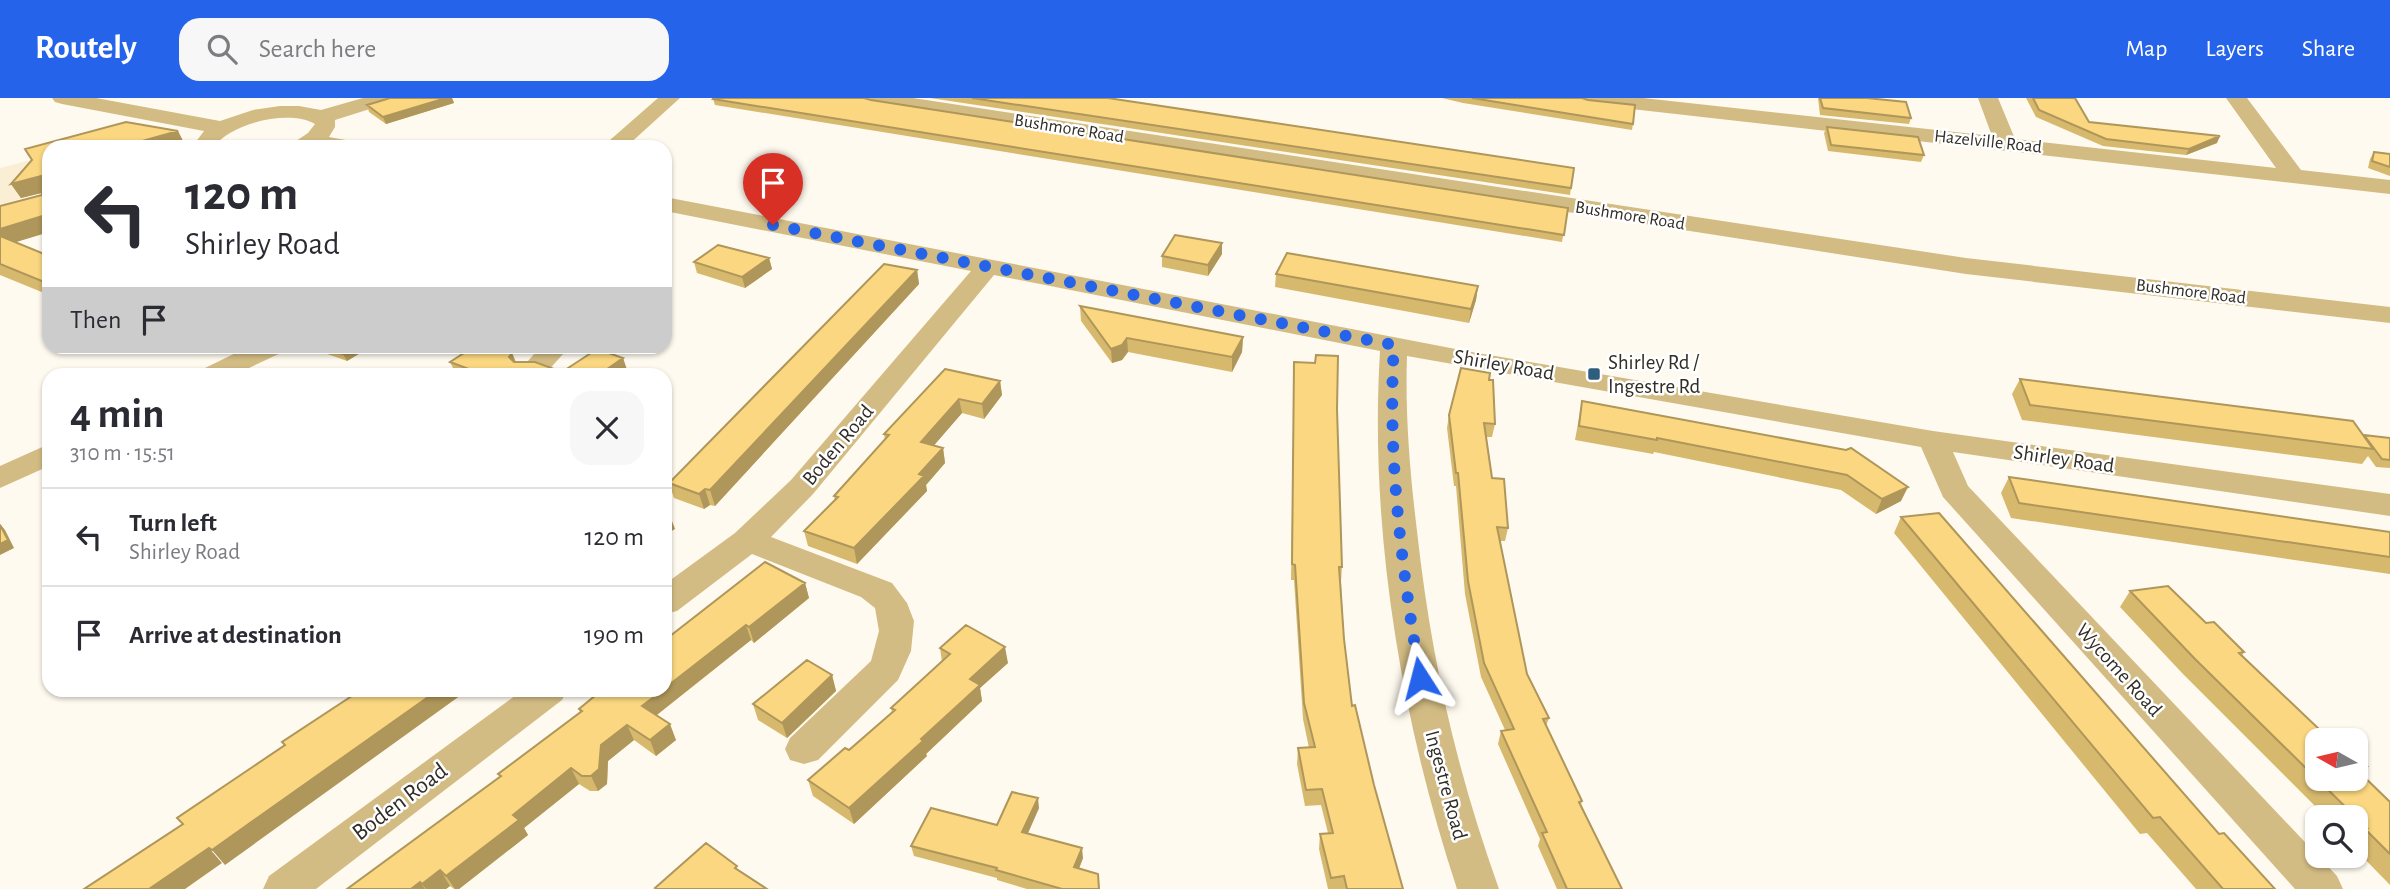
<!DOCTYPE html>
<meta charset="utf-8">
<style>
body{margin:0;font-family:"Alegreya Sans",sans-serif;background:#f7f7f7;color:#2b2b33;height:100vh;display:flex;flex-direction:column;font-size:26px;white-space:nowrap}
*{box-sizing:border-box;margin:0}
p{font-size:23px;color:#7c7c81}
.icon{flex:none;width:38px;height:38px;fill:none;stroke:currentColor;stroke-width:2;stroke-linecap:round;stroke-linejoin:round}
.map{position:relative;flex:1;overflow:hidden}
.side{position:absolute;left:42px;top:270px;width:630px;height:329px;display:flex;flex-direction:column;background:#fff;border-radius:21px;box-shadow:0 2px 5px #0004}
.side>*{flex:none}
.banner{position:absolute;left:42px;top:42px;width:630px;height:214px;border-radius:21px;box-shadow:0 2px 5px #0004;background:#fff;color:#2b2b33;overflow:hidden}
.needle{width:46px;rotate:278deg}
.controls{position:absolute;left:2305px;top:630px;display:grid;gap:14px}
.controls a{display:grid;place-items:center;width:63px;height:63px;border-radius:14px;background:#fff;box-shadow:0 2px 5px #0004;font-size:35px}
.pin{position:absolute;display:grid;place-items:center;width:60px;height:60px;color:#fff;margin:-72px -30px;border-radius:50% 50% 50% 0;rotate:-45deg;box-shadow:0 0 7px #0007}
.pin .icon{rotate:45deg}
.me{position:absolute;width:77px;margin:-38px;rotate:351deg;stroke-linejoin:round;filter:drop-shadow(0 0 5px #0008)}
.turn{display:flex;align-items:center;gap:24px;height:147px;padding:0 28px;font-size:32px}
.turn .icon{width:91px;height:91px;stroke-width:2.5}
.turn b{display:block;font-size:49px;line-height:60px}
.then{display:flex;align-items:center;height:66px;padding:0 28px;background:#0003;gap:14px;font-size:26px}
.round{display:grid;place-items:center;flex:none;width:74px;height:74px;border-radius:21px;background:#f7f7f7}
.head{display:flex;align-items:center;justify-content:space-between;height:119px;padding:0 28px}
h1{font-size:42px;font-weight:700;line-height:52px}
ul{padding:0;list-style:none}
li{display:flex;align-items:center;gap:21px;height:98px;padding:0 28px;border-top:2px solid #e1e1e2}
li div{flex:1}
li b{display:block;font-size:26px}
li em{font-style:normal}
header{display:flex;align-items:center;gap:42px;box-sizing:border-box;height:98px;padding:0 35px;background:#2563eb;color:#fff}
header strong{font-size:33px}
nav{display:flex;gap:38px;margin-inline-start:auto;font-size:24px}
.search{width:490px;height:63px;background:#f7f7f7;display:flex;align-items:center;gap:18px;box-sizing:border-box;padding:0 24px;border-radius:21px;color:#7c7c81;font-size:26px}
.map>svg:first-child{display:block}
</style>
<header>
<strong>Routely</strong>
<div class="search"><svg class="icon" aria-label="search" viewBox="0 0 24 24"><circle cx="10" cy="10" r="6"/><path d="M15 15l6 6"/></svg>Search here</div>
<nav><a>Map</a><a>Layers</a><a>Share</a></nav>
</header>
<div class="map">
<svg width="2390" height="791" viewBox="0 0 2390 791">
<rect width="100%" height="100%" fill="#fffaef"/>
<path fill="#faefd5" d="M49,57V92L0,107V70Z"/>
<g fill="none" stroke-linecap="round" stroke-linejoin="round">
<path fill="#d3bc84" fill-rule="evenodd" d="M52,0H96L220,23L253,12L280,8H299L321,12L363,0H395L392,4L335,22V29L329,39L357,44L360,49H287L308,35L315,26C290,11 230,25 214,49H192L204,33L62,6L55,4Z
M658,0H680L626,49H602Z
M862,0H913L1966,160L2390,209V225L1966,176L872,6L865,4Z
M1577,0H1643L1992,38L1978,0H1998L2015,41L2276,70L2226,0H2247L2301,72L2390,82V96L1587,6L1580,4Z
M665,99L1466,253L1933,333L2390,396V418L1953,354L1968,388L2337,778L2343,791H2295L1943,399L1921,349L1407,258C1405,317 1410,375 1417,433C1431,560 1456,671 1499,791H1457C1401,621 1369,432 1380,253L994,177L813,396L771,439L892,485L907,505L914,523L911,553L898,582L818,662L804,666L790,662L785,651L790,640L871,563L879,533L875,510L861,499L752,456L677,513L665,516V486L735,435L791,382L971,173L665,113Z
M250,248H286L283,254L236,276H201L205,270Z
M534,248H562L564,255L545,276H520L518,274L536,254Z
M49,346V368L0,390V368Z
M523,592H567L562,602L316,791H263L269,778Z"/>
</g>
<path fill="#d7b96e" d="M390,0H452L454,5L386,26L369,14L367,7Z
M930,0H1108L1571,90L1570,97Z
M1442,0H1582L1633,26L1632,32L1463,5Z
M1818,0H1867L1911,20L1909,26L1820,17Z
M2026,0H2075L2089,24L2217,45L2186,57L2103,48L2036,19Z
M713,1L871,2L1568,110L1562,144L715,7Z
M126,24L178,33L185,47L179,49H49V134L15,144L49,158V197L0,177V108L42,97V95L21,100L11,86L32,62L25,51Z
M1827,29L1924,57L1921,64L1828,53L1824,35Z
M2374,54L2390,56V78L2368,70L2370,61Z
M1222,145V156L1208,178L1162,169V158Z
M769,160L772,171L745,190L697,175L694,164Z
M917,172L919,186L715,408L710,407L704,411L674,400L669,385Z
M1276,176L1478,188L1476,202L1469,225L1275,189Z
M1080,208L1243,239L1242,254L1232,274L1128,254L1122,262L1112,265L1081,223Z
M317,248H372L347,263L319,253Z
M512,255L516,264L562,274L623,260L628,275L626,276H456L450,264Z
M1294,264L1337,311L1342,469L1341,484L1344,541L1352,608L1403,791H1328L1319,751L1320,736L1328,735L1321,707L1305,708L1297,666L1298,650H1309L1303,621L1294,482H1291Z
M945,271L1000,283L1002,297L984,321L962,315L934,347L943,350L945,365L926,387L927,393L857,466L808,448L804,433L835,403L834,398L885,342L884,336Z
M2020,281L2364,338L2390,340V370L2376,369L2368,358L2362,366L2022,322L2012,296Z
M1489,282L1495,326L1492,339H1486L1492,380L1508,430L1505,443H1500L1527,576L1549,620L1546,628L1582,703L1581,707L1622,791H1557L1538,748L1540,741L1498,646L1501,633L1505,632L1481,579L1465,496L1456,388H1454L1447,330L1449,317Z
M1582,303L1846,352L1901,403L1876,416L1841,392L1654,354L1653,356L1575,342Z
M2009,379L2390,434V476L2011,420L2001,395Z
M1901,419L2219,736L2275,791H2196L2147,735L2140,736L1894,435Z
M805,485L809,500L754,545L751,542L657,617L676,642L656,658L634,642L608,663L607,686L598,693H590L579,686L524,730L528,737L459,791H454L450,788L446,791H347L500,679L498,676L580,615L579,611L665,542Z
M2130,493L2206,525L2244,554L2242,558L2356,681V657L2367,668L2360,675L2390,704V787L2356,752V719H2326L2183,576L2120,509Z
M940,550L1008,565L980,590L982,603L926,656L927,658L854,726L813,698L808,682L849,652L892,614L891,610L942,564Z
M832,577L836,593L787,640L758,622L753,606Z
M1039,710L1028,735L1083,760L1079,771L1099,791H1027L997,782V780L914,758L911,748L997,727Z"/>
<path fill="#af965a" d="M446,0H452L454,5L386,26L383,19Z
M178,33L185,47L179,49H121Z
M2220,38L2217,45L2186,57L2189,51Z
M41,78L49,93L21,100L11,86Z
M49,116V134L0,149V131Z
M1222,145V156L1208,178V167Z
M769,160L772,171L745,190L742,179Z
M917,172L919,186L715,408L710,392Z
M1478,188L1476,202L1469,225L1471,211Z
M1243,239L1242,254L1232,274V259Z
M1127,240L1128,254L1122,262L1112,265L1111,251Z
M355,248H372L347,263L343,256Z
M512,255L518,270L509,259Z
M623,260L628,275L626,276H600Z
M1000,283L1002,297L984,321L982,306Z
M959,301L962,315L924,359L921,344Z
M943,350L945,365L926,387L927,393L857,466L854,450Z
M1908,389L1901,403L1876,416L1882,401Z
M705,391L710,407L704,411L699,396Z
M669,415L675,431L665,437V418Z
M0,426L5,432L14,450L0,457Z
M805,485L809,500L754,545L749,529Z
M746,527L751,542L649,623L642,608L663,592H665V590Z
M1005,549L1008,565L980,590L982,603L926,656L927,658L854,726L849,710L921,641L970,581Z
M832,577L836,593L787,640L782,625Z
M438,592H468L225,767L212,752Z
M670,626L676,642L656,658L650,642Z
M627,627L634,642L608,663L607,686L598,693L591,678L601,647Z
M571,670L579,686L524,730L528,737L459,791H455L446,778L513,717Z
M1038,700L1039,710L1024,744L1022,734Z
M209,750L222,765L185,791H149Z
M1082,750L1083,760L1075,780L1074,769Z
M440,772L450,788L446,791H426L422,786Z
M420,784L425,791H411Z"/>
<path fill="#fad780" stroke="#af965a" stroke-width="2" d="M390,0H446L383,19L367,7Z
M714,0H864L871,2L1568,110L1564,137L713,1Z
M972,0H1108L1574,70L1571,90Z
M1472,0H1582L1588,2L1635,7L1633,26Z
M1820,0H1867L1906,4L1911,20L1823,10Z
M2033,0H2075L2089,24L2220,38L2189,51L2106,41L2039,12Z
M126,24L178,33L121,49H49V116L0,131V108L42,97L41,78L11,86L32,62L25,51Z
M1827,29L1918,39L1924,57L1831,47Z
M2374,54L2390,56V69L2372,63Z
M1175,137L1222,145L1208,167L1162,158Z
M0,138L49,158V186L0,166Z
M718,147L769,160L742,179L694,164Z
M1287,155L1478,188L1471,211L1276,176Z
M884,166L917,172L710,392L705,391L699,396L669,385Z
M1080,208L1243,239L1232,259L1127,240L1122,247L1111,251Z
M324,248H355L343,256Z
M475,248H496L512,255L509,259L514,264H535L562,274L597,251L623,260L600,276H482L450,264Z
M1316,257L1338,258L1337,311L1342,469H1339L1344,541L1352,608L1355,607L1374,687L1403,791H1347L1344,778L1331,780L1320,736L1333,735L1322,691L1306,692L1298,650L1315,649L1304,605L1295,467L1292,466L1294,264L1315,265Z
M1461,270L1490,275L1489,282H1493L1495,326L1484,325L1492,380L1504,381L1508,430L1497,429L1527,576L1549,620L1543,621L1582,703L1579,704L1622,791H1567L1542,735L1547,734L1501,633L1514,631L1484,565L1468,483L1458,375H1456L1449,317Z
M945,271L1000,283L982,306L959,301L921,344L943,350L919,376L924,378L854,450L804,433L838,399L834,398L889,337L884,336Z
M2020,281L2353,323L2373,351L2030,307Z
M1582,303L1846,352L1851,350L1908,389L1882,401L1847,377L1657,340V342L1579,328Z
M2364,337L2390,340V362L2382,361Z
M2009,379L2390,434V459L2019,405Z
M1939,415L2219,736L2224,735L2275,791H2223L2160,719L2153,720L1901,419Z
M0,427L8,442L0,446Z
M765,464L805,485L749,529L746,527L665,590V542Z
M2168,488L2206,525L2214,524L2244,554L2239,555L2322,634L2332,633L2341,642H2317V681L2195,561L2130,493Z
M966,527L1005,549L970,581L980,587L921,641L923,643L849,710L808,682L845,650L849,652L895,612L891,610L950,556L940,550Z
M807,562L832,577L782,625L753,606Z
M361,592H438L212,752L209,750L149,791H84L183,726L177,720L285,647L282,644Z
M602,592H663L642,608L670,626L650,642L627,627L601,647L599,671L591,678H582L571,670L513,717L519,722L446,778L440,772L422,786L420,784L411,791H347L501,678L498,676L582,613L579,611Z
M2356,657L2367,668L2356,670Z
M2356,671L2390,704V756L2364,730H2367L2317,681H2356Z
M1012,694L1038,700L1022,734L1082,750L1074,769L1098,776L1099,791H1062L996,772L997,770L911,748L931,710L997,727Z
M706,745L737,768L735,770L767,791H657L655,790Z"/>
<g fill="none" stroke-linecap="round" stroke-linejoin="round">
<path stroke="#2563eb" stroke-width="12" stroke-dasharray="0 21.6" d="M773,127L1394,247C1387,358 1402,470 1420,580"/>
</g>
<rect fill="#2e5e7c" stroke="#fff" stroke-width="2.5" x="1587" y="269" width="14" height="14" rx="3.5"/>
<g text-anchor="middle" dominant-baseline="central" stroke-width="5" stroke-linejoin="round" paint-order="stroke">
<g font-size="18" fill="#312e27" stroke="#fff">
<text transform="translate(1069 31) rotate(9)">Bushmore Road</text>
<text transform="translate(1988 44) rotate(6)">Hazelville Road</text>
<text transform="translate(1630 118) rotate(9)">Bushmore Road</text>
<text transform="translate(2191 194) rotate(7)">Bushmore Road</text>
</g>
<g font-size="21" fill="#312e27" stroke="#fff" text-anchor="start">
<text x="1608" y="264">Shirley Rd /<tspan x="1608" dy="24">Ingestre Rd</tspan></text>
</g>
<g font-size="21" fill="#312e27" stroke="#fff">
<text transform="translate(1504 267) rotate(10)">Shirley Road</text>
<text transform="translate(838 347) rotate(-50)">Boden Road</text>
<text transform="translate(2064 361) rotate(8)">Shirley Road</text>
<text transform="translate(2119 572) rotate(48)">Wycome Road</text>
<text transform="translate(1446 687) rotate(75)">Ingestre Road</text>
</g>
<g font-size="24" fill="#312e27" stroke="#fff">
<text transform="translate(400 704) rotate(-37)">Boden Road</text>
</g>
</g>
</svg>
<div class="controls">
<a><svg class="needle" viewBox="-14 -14 28 28"><path d="M0-13l5 13h-10z" fill="#e53935"/><path d="M0 13l5-13h-10z" fill="#7c7c81"/></svg></a>
<a><svg class="icon" aria-label="search" viewBox="0 0 24 24"><circle cx="10" cy="10" r="6"/><path d="M15 15l6 6"/></svg></a>
</div>
<div class="pin" style="left:773px;top:127px;background:#d93025"><svg class="icon" aria-label="arrive" viewBox="0 0 24 24"><path d="M6 21V4h12l-3 4 3 4H6"/></svg></div>
<svg class="me" style="left:1420px;top:580px" viewBox="-20 -20 40 40"><path d="M0-17L14 15 0 8-14 15z" fill="#2563eb" stroke="#fff" stroke-width="4"/></svg>
<div class="banner">
<div class="turn"><svg class="icon" aria-label="left" viewBox="0 0 24 24"><path d="M17 20v-9H6M10 6l-5 5 5 5"/></svg><div><b>120 m</b>Shirley Road</div></div>
<div class="then">Then<svg class="icon" aria-label="arrive" viewBox="0 0 24 24"><path d="M6 21V4h12l-3 4 3 4H6"/></svg></div>
</div>
<section class="side">
<div class="head"><div><h1>4 min</h1><p>310 m · 15:51</p></div><a class="round"><svg class="icon" aria-label="close" viewBox="0 0 24 24"><path d="M6 6l12 12M18 6L6 18"/></svg></a></div>
<ul>
<li><svg class="icon" aria-label="left" viewBox="0 0 24 24"><path d="M17 20v-9H6M10 6l-5 5 5 5"/></svg><div><b>Turn left</b><p>Shirley Road</p></div><em>120 m</em></li>
<li><svg class="icon" aria-label="arrive" viewBox="0 0 24 24"><path d="M6 21V4h12l-3 4 3 4H6"/></svg><div><b>Arrive at destination</b></div><em>190 m</em></li>
</ul>
</section>
</div>
